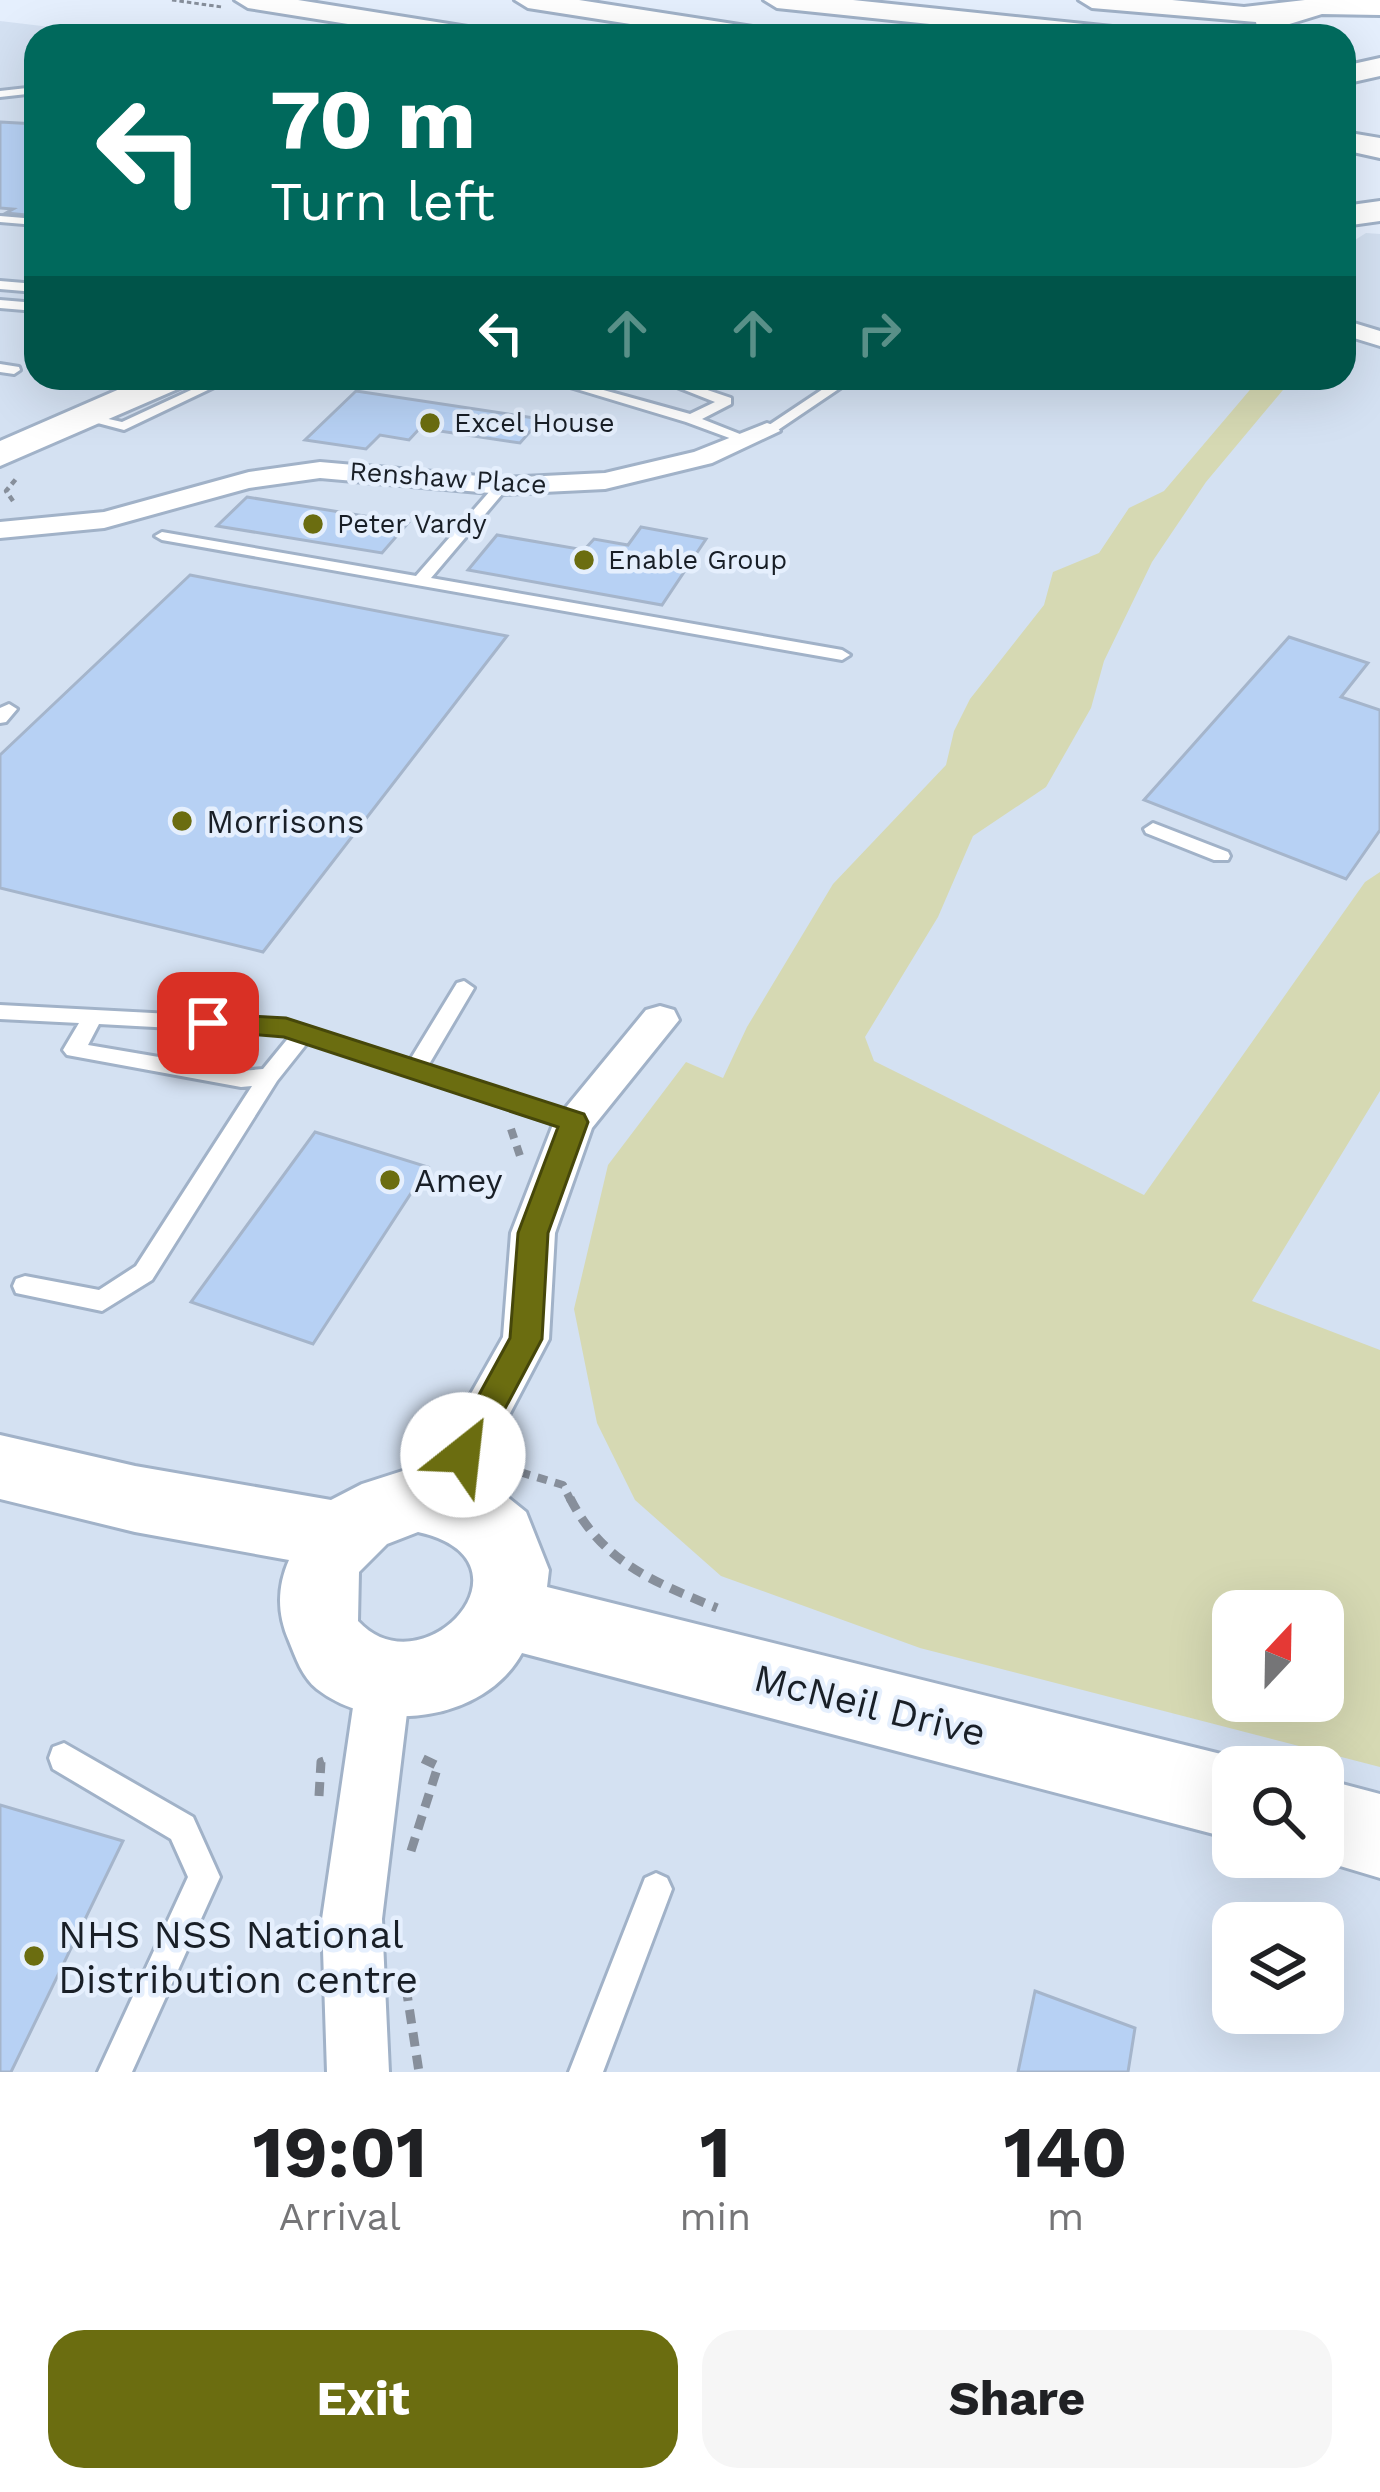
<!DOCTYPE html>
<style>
body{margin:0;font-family:"Work Sans",sans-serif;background:#f6f6f6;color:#202124;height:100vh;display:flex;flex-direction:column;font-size:45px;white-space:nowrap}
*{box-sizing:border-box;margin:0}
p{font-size:39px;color:#757577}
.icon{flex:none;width:66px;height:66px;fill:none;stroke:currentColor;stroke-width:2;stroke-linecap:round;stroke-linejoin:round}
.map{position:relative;height:2072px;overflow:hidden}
.sheet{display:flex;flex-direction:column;background:#fff;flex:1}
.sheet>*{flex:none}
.banner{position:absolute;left:24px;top:24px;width:1332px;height:366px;border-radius:36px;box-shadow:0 12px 48px #0002;background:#00695c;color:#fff;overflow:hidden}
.needle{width:78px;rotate:22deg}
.controls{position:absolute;left:1212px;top:1590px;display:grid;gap:24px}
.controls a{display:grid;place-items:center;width:132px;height:132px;border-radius:24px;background:#fff;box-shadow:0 12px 48px #0002;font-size:60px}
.pin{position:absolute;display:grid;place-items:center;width:102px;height:102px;color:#fff;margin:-51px;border-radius:24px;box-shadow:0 6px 18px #0006}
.me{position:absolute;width:132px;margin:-66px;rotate:29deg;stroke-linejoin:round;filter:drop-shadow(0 0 9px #0008)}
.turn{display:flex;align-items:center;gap:42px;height:252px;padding:0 48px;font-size:54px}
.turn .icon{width:156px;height:156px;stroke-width:2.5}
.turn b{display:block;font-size:84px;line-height:102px}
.lanes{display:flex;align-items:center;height:114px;padding:0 48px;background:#0003;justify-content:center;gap:60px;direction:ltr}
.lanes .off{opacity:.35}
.eta{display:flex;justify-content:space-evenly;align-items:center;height:204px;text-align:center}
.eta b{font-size:72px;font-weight:700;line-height:84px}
.action{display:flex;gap:24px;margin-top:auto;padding:24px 48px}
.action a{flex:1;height:138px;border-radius:36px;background:#6b6d10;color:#fff;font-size:48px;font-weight:700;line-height:138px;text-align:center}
.action a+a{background:#f6f6f6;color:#202124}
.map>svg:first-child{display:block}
</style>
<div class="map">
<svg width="1380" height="2072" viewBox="0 0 1380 2072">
<rect width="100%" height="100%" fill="#e5effd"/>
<path fill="#d4e1f2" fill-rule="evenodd" d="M0,21L126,36H36V378H1344V247L1366,233L1380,234V2072H0ZM1233,1611H1323V1701H1233ZM1233,1767H1323V1857H1233ZM1233,1923H1323V2013H1233Z"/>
<path fill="#d6d9b3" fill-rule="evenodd" d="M1260,378H1293L1206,482L1152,562L1104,661L1091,708L1046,787L973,836L938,917L865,1037L874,1061L1144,1195L1365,882L1380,872V1091L1252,1301L1380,1350V1767L920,1648L721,1576L635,1500L597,1423L574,1309L608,1165L686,1062L723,1078L747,1027L833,884L946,765L954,731L970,699L1044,605L1053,572L1099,553L1129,508L1164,491ZM1233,1611H1323V1701H1233Z"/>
<path fill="#b7d1f4" stroke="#a5b5cb" stroke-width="3" d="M0,122L36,124V216L6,213L13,209L0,208Z
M356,391L541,419L520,443L420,428L409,440L380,435L366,449L305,440Z
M247,497L408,523L382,553L217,526Z
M641,527L706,539L662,605L468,570L497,535L584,550L594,539L628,545Z
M190,575L507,636L263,952L0,888V755Z
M1289,637L1368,663L1341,697L1380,710V830L1346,879L1144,800Z
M315,1132L428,1167L313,1344L191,1302Z
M0,1805L123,1841L11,2072H0Z
M1035,1991L1135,2028L1128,2072H1018Z"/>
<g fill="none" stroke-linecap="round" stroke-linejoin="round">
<defs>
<path id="lane" d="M36,87V93L0,97V91Z
M0,216L36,219V225L0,222Z
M0,281L36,284V292L0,289Z
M0,300L36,303V311L0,308Z
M0,364L19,367L20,370L14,374L0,372Z
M217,378H233L124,430L75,417L82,413L122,422Z
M540,378H560L690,414L715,402L654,378H672L731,398V404L702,419L755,440L743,443L686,422Z
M838,379L849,382L772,434L760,431Z
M497,483L509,486L431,578L842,650L850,655L842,660L162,540L155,536L162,532L416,576Z
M9,704L17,709L6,722L0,723V708Z
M1153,823L1228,852L1230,856L1228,860H1214L1146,833L1144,829Z
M464,981L474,988L428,1066L582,1116L585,1122L582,1128H566L308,1042L277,1081L152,1280L102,1311L16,1293L13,1286L16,1279L25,1276L99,1290L136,1266L252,1086L241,1087L67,1055L63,1050L79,1023L0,1019V1005L286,1020L410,1060L457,983ZM99,1024L285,1034L290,1036L263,1069L241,1071L88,1045Z
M64,1743L193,1817L220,1877L132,2072H98L188,1877L171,1839L53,1769L49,1758L53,1747Z
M656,1873L667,1878L672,1889L603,2072H569L645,1878Z"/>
<path id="street" d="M1344,320L1380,331V346L1344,335Z
M767,423L776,426L780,431L712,463L605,489L502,494L320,478L249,488L104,528L0,538V522L104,512L249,472L320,462L502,478L605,473L694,452Z
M660,1006L674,1010L679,1020L592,1128L555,1233L549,1339L456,1516L438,1522L420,1516L413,1500L420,1484L503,1337L511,1233L554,1122L646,1010Z
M384,1654L403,1662L411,1680L382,1919L389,2072H327L322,1919L357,1680L365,1662Z"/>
<path id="secondary" d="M145,378H193L187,385L0,466V441Z
M0,1435L135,1466L331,1500L362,1484L418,1466L469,1477L495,1487L526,1512L549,1570L547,1587L1233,1757L1258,1767H1233V1839L522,1653C485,1721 377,1736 317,1689C302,1677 296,1658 289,1641C277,1614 277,1587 289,1560L135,1532L0,1499ZM418,1532C544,1560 424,1692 358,1621L359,1572L387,1544Z
M1323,1779L1380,1794V1878L1310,1857H1323Z"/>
<path id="highway" d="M235,0H298L474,28L488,36H423L248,8Z
M515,0H579L759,28L773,36H707L528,8Z
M764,0H853L1122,28L1136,36H1044L777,8Z
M1079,0H1172L1244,7L1305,0H1380V15L1322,14L1283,26L1287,36H1259L1256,22L1092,8Z
M1380,58V76L1344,84V66Z
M1344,132L1380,138V158L1344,150Z
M1380,201V221L1344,226V206Z"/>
</defs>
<use href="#lane" stroke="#a1b2c8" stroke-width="6"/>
<use href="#street" stroke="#a1b2c8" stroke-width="6"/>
<use href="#secondary" stroke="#a1b2c8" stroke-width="6"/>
<use href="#highway" stroke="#a1b2c8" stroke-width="6"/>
<path stroke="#878f9b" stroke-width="3" stroke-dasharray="4.5 3" stroke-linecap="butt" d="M172,0L222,7"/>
<path stroke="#878f9b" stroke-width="4.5" stroke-dasharray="6 4.5" stroke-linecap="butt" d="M13,501L6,491L16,479"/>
<path stroke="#878f9b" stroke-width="8" stroke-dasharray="10 8" stroke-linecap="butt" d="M511,1129L520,1156
M411,1449L427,1428
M503,1467L563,1485L571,1501"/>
<path stroke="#878f9b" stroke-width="9" stroke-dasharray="14 9" stroke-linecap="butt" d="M570,1498C602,1562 654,1582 717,1608
M1272,1762L1292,1767
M319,1796L321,1762L327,1760
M411,1851L438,1766L417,1756
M406,1987L419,2072"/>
<use href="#lane" fill="#fff" fill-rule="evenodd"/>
<use href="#street" fill="#fff" fill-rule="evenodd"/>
<use href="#secondary" fill="#fff" fill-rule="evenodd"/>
<use href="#highway" fill="#fff" fill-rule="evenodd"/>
</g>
<path fill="#6b6d10" stroke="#46470a" stroke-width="3" d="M208,1014L286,1018L584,1114L588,1122L548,1233L542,1339L475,1465L463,1470L451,1465L446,1455L510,1338L518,1233L558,1127L284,1037L199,1030L195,1023Z"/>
<g fill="#6b6d10" stroke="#e5effd" stroke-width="4.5">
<circle cx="430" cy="423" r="12"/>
<circle cx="313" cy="524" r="12"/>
<circle cx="584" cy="560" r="12"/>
<circle cx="182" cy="821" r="12"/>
<circle cx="390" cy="1180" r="12"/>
<circle cx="34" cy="1956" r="12"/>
</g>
<g text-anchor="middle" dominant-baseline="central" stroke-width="9" stroke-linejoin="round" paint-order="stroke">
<g font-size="27" fill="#191f27" stroke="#e5effd" text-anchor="start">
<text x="454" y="423">Excel House</text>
<text x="337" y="524">Peter Vardy</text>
<text x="608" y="560">Enable Group</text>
</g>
<g font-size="27" fill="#191f27" stroke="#e5effd">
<text transform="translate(448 478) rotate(4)">Renshaw Place</text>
</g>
<g font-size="33" fill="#191f27" stroke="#e5effd" text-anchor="start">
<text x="206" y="821">Morrisons</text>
<text x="414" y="1180">Amey</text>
</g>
<g font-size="39" fill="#191f27" stroke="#e5effd">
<text transform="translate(870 1705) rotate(14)">McNeil Drive</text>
</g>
<g font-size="39" fill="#191f27" stroke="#e5effd" text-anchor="start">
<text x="58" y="1934">NHS NSS National<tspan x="58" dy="45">Distribution centre</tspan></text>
</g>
</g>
</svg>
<div class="controls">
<a><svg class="needle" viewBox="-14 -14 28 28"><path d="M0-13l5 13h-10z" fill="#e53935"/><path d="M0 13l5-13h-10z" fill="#757577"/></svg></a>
<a><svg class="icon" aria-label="search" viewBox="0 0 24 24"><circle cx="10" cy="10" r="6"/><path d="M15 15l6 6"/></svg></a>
<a><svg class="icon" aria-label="layers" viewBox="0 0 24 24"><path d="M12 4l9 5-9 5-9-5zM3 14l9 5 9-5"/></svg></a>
</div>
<div class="pin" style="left:208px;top:1023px;background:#d93025"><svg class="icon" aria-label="arrive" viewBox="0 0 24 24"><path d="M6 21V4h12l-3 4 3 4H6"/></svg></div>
<svg class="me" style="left:463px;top:1455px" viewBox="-20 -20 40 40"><circle r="19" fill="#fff"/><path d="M0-13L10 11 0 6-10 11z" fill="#6b6d10"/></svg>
<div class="banner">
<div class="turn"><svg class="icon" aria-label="left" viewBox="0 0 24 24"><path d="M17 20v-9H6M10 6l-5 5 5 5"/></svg><div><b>70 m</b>Turn left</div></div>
<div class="lanes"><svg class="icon" aria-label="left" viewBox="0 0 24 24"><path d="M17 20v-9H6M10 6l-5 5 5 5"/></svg><svg class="icon off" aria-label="ahead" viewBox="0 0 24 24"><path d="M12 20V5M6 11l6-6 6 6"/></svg><svg class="icon off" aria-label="ahead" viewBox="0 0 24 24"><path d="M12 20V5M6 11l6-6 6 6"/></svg><svg class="icon off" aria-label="right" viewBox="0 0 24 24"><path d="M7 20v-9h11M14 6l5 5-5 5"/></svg></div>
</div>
</div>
<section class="sheet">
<div class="eta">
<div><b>19:01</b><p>Arrival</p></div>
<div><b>1</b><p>min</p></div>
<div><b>140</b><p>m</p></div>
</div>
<div class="action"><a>Exit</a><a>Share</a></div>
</section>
